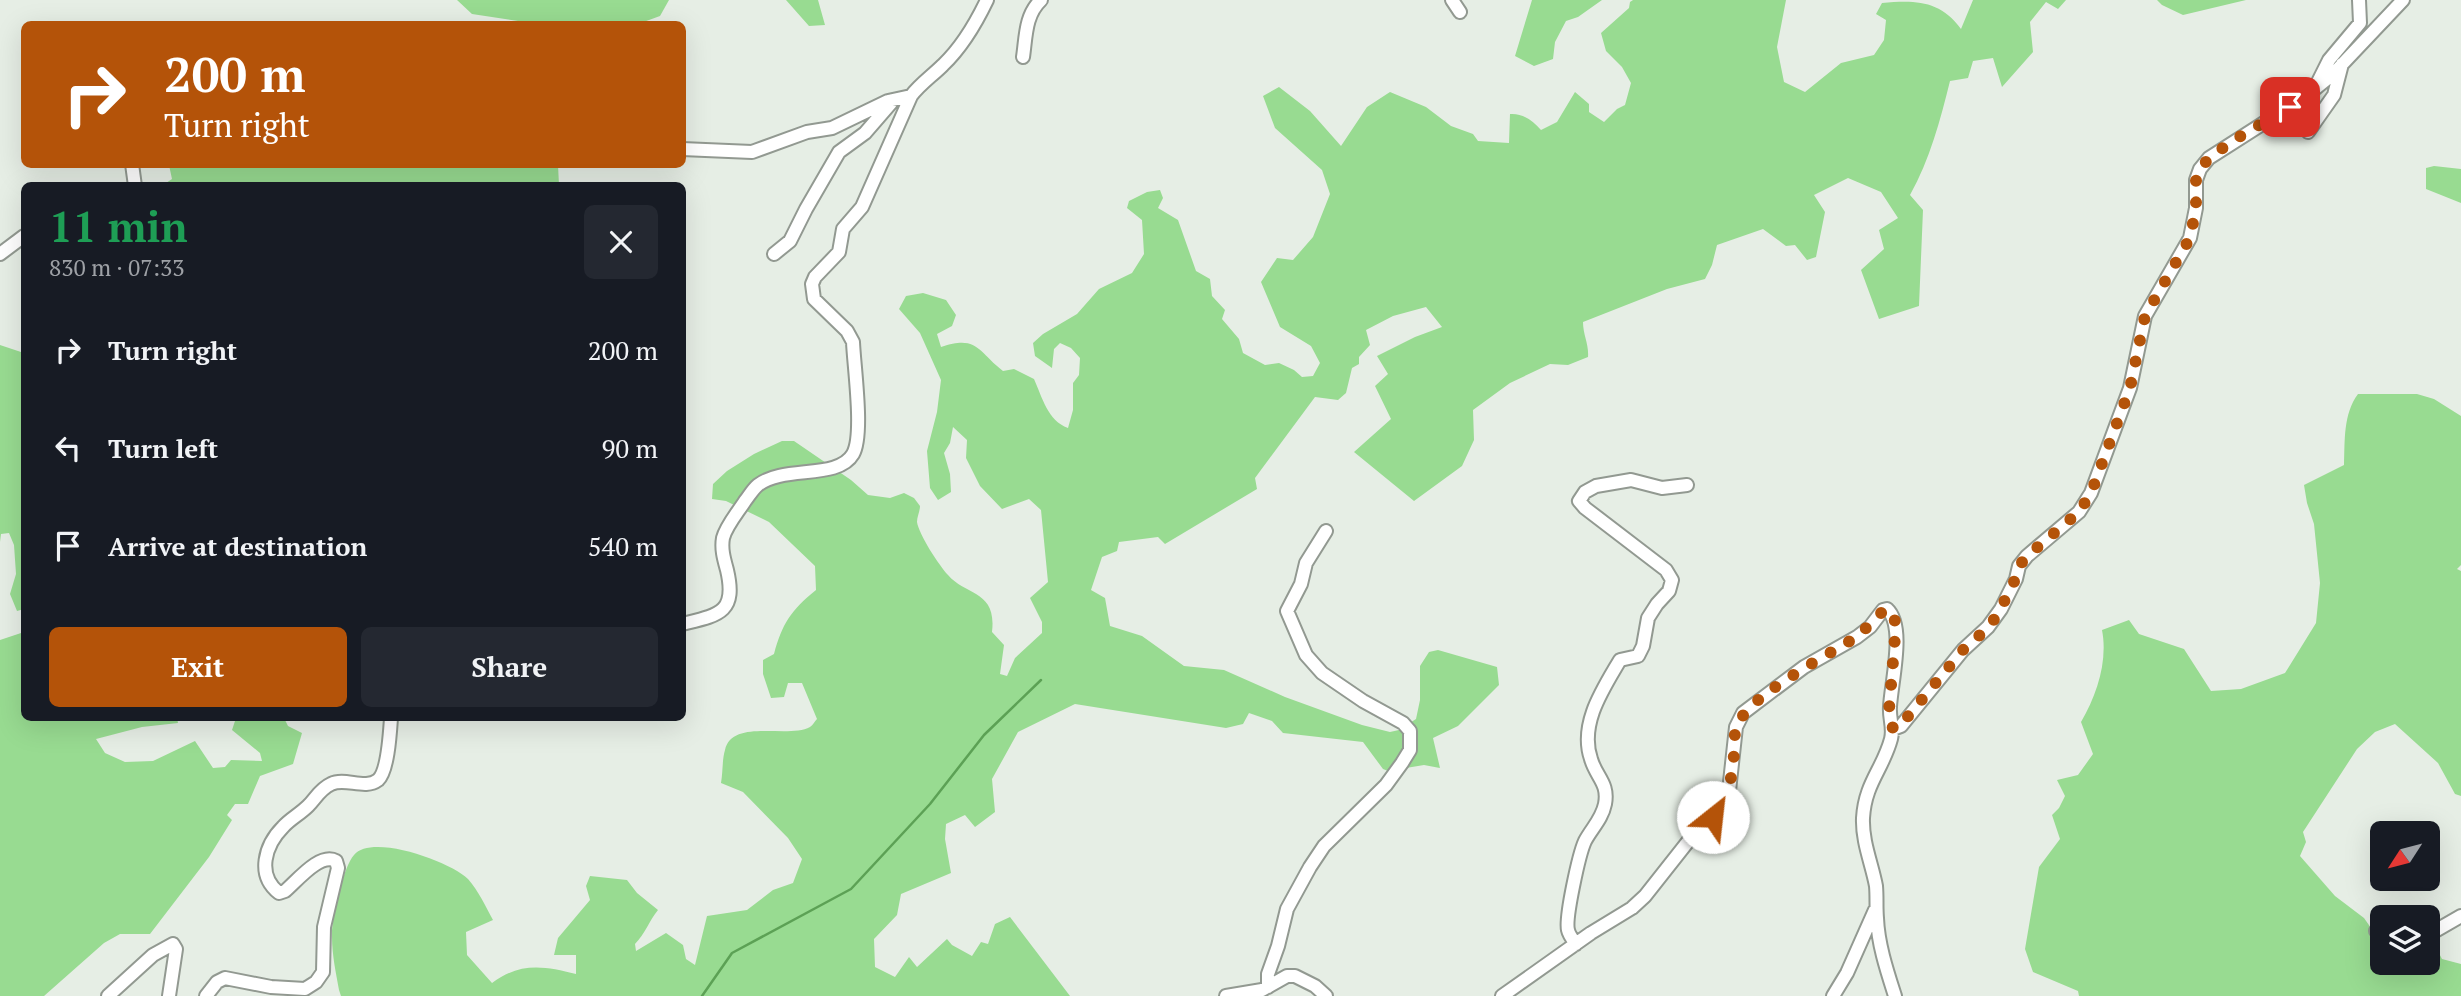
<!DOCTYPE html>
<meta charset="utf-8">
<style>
body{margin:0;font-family:"PT Serif",serif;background:#242831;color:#f1f3f6;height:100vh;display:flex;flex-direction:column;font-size:26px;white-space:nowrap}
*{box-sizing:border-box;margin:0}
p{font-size:23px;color:#9ea1a6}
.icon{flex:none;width:38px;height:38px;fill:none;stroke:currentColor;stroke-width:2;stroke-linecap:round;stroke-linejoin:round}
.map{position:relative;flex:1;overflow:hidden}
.panel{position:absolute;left:21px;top:182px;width:665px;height:539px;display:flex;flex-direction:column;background:#171b24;border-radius:10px;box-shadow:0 7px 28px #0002}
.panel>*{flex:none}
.top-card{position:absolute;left:21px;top:21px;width:665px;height:147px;border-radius:10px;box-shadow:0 7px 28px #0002;background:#b45309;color:#fff;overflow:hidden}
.needle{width:46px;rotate:234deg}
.controls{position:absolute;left:2370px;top:821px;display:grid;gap:14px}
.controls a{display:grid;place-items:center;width:70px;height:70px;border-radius:10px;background:#171b24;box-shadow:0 7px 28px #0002;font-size:35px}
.pin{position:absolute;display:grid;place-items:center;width:60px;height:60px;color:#fff;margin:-30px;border-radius:14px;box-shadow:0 4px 10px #0006}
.me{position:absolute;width:77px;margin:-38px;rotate:29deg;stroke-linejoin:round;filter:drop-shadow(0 0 5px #0008)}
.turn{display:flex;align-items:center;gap:24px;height:147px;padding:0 28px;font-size:32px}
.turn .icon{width:91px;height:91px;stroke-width:2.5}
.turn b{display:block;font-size:49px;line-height:60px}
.round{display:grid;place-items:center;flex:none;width:74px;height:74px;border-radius:10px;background:#242831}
.overview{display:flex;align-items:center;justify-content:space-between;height:119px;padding:0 28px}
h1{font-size:42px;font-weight:700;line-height:52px;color:#1e9e55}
.action{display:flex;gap:14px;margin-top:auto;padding:14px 28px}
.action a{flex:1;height:80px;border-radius:10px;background:#b45309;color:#fff;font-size:28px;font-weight:700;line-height:80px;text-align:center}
.action a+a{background:#242831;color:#f1f3f6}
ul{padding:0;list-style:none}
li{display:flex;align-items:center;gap:21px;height:98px;padding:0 28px}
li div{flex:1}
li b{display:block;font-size:26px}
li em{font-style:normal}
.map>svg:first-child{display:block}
</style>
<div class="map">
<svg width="2461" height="996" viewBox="0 0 2461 996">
<rect width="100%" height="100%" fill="#e6eee5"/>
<path fill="#98db91" d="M457,0H669L660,16L638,24H538L472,14Z
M786,0H818L825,25L809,26Z
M1532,0H1602L1578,17L1566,21L1555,42L1553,59L1534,66L1515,56Z
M1633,0H1786L1777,47L1784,82L1805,92L1841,63L1874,55L1884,40L1886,20L1876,14L1882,3C1915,0 1940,0 1961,29L1973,0H2066L2058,9L2046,2L2030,22L2033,52L2002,87L1993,58L1973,61L1968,78L1950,81C1940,121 1930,159 1910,195L1923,210L1919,306L1879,319L1861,270L1884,249L1879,230L1898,218L1881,192L1848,178L1814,195L1825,212L1816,257L1807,260L1795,245L1786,246L1763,229L1717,245L1712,265L1705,279L1667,289L1583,322C1583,335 1589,344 1588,357L1568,365L1550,364L1510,383L1473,410L1474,440L1462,466L1414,501L1354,452L1391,419L1375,386L1388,374L1377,356L1415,337L1442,327L1426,307L1393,316L1366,330L1370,345L1359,357V364L1352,368L1346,393L1338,400L1315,397L1255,478L1257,489L1165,544L1158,537L1119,542L1117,551L1102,557L1091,590L1105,598L1110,626L1142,636L1184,666L1224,670L1285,697L1362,725L1390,732L1399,730L1416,719L1420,700V666L1429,652L1438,650L1497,667L1499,685L1458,726L1433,738L1440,768L1424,765L1388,771L1383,769L1363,742L1283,733L1272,721L1249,713L1243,724L1226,728L1075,704L1018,732L992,779L995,812L975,827L965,815L946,824L945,839L951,873L901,894L897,915L874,939L875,967L895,977L909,957L917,967L947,939L952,945L972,956L981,942L988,944L995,924L1010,917L1070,996H341L339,990C336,973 332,955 332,937C331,920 343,867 354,855C372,833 451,862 468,879C478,890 486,907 493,920L466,932L467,955L492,983C520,962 544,966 576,974V955H554L558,938L590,900L586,886L590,876L627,880L637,893L658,910C649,921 645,934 635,944L636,951L666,933L683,945L686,959L695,965L707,916L747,910L773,890L793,883L802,859L788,838L743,792L721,783C723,772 722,760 725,750C732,718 788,739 810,727C813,725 815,721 817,719L802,683H788L784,697L771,698L763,674V660L774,654C782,624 791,610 816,590L815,566L769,522L726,501L712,499L713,484L727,471L754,454L782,441H794L851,480L868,495L890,498L904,493L914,498L920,506C920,511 917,517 917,522C919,535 939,565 948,575C966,596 997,590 992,632L1004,645L1000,674L1007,676L1015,658L1042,633V622L1030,598L1048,582L1041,510L1029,499L1002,509L980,486L966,458L967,440L953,427L950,443L944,453L950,474L951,492L938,500L930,488L927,451L937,412L941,380L920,333L899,309L906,296L923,293L946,300L956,315L952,326L937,334L941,347C978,335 977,351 1003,371L1014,369L1034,379C1042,397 1048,421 1068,428L1073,410V383L1079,375L1080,358L1071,348L1060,343L1054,349L1052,368L1035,356L1033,343L1043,334L1077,314L1099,289L1132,273L1144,254L1142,220L1127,208L1129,201L1147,192L1160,190L1163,198L1158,208L1178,220L1196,271L1210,279L1212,296L1225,310L1222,319L1239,339L1243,353L1265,365L1279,363L1294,370L1302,377L1313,376L1320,363L1311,346L1280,327L1261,282L1277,258L1293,260L1313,237L1330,194L1322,170L1275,128L1263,96L1279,87L1310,111L1341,146L1367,107L1390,92L1426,107L1451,126L1473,134L1478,141L1509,143L1510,114C1523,113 1533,121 1541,130L1557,122L1575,92L1589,104V112L1604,122L1617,109L1625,105L1631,83L1622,67L1606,51L1601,33L1629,8L1630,2Z
M2157,0H2246L2183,15L2162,5Z
M169,165L246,164L250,168L266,164L558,165L559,185H163L172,179Z
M2434,166L2461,169V203L2426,189V168Z
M0,345L24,353V609L17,611L10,594L16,574L14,545L9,533L1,534L0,542Z
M2358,394H2417L2434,399L2461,416V565L2457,569L2461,571V796L2455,794L2438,763L2395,724L2375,732L2357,749L2303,832L2306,842L2300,856L2335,896L2364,918L2378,938L2382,939V962H2427V938L2432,940L2442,959L2461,964V996H2079L2078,991L2033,972L2025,949L2039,867L2060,839L2052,815L2059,808L2065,796L2057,780L2078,775L2093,754L2081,722C2097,695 2108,661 2102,630L2129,620L2139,634L2184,649L2211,691L2241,689L2285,673L2316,623L2320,583L2314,524L2307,503L2304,485L2344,465C2345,441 2343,414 2358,394Z
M24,632V718H177L178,723L142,727L96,739L105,753L125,762L153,761L195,741L213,768L225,767L231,760L262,761L260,753L232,730L236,718H284L288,726L302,733L293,764L260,776L248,804H235L227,815L232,820L209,857L150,934H120L104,943L44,996H0V640Z"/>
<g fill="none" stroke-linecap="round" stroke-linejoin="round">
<path stroke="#5ca155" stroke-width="2.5" d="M702,996L732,953L851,889L930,804L984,735L1041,680"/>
<defs>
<path id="minor" d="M1452,0L1460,12
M1023,57C1026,37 1025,15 1041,0
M2317,84L2329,60L2360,23L2359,0
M2308,132L2334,95L2342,64
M682,149L752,152L807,132L832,128L888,101L911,96
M132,164L135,186
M0,254L24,236
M774,254L790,241L806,209L839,152L865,133L891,103
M682,624C719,615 737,613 727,570C724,559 721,549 723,538C726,526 738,512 745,501C749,496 753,489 758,485C784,465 838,480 853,454C864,435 854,367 853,342L847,331L814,299L812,284L815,277L839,252L843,229L862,207L911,96C920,84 932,76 943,65C962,47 976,23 987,0
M1893,729L1901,726L1963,650L1988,627L2001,609L2016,579L2019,566L2027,556L2079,512L2091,493L2130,388L2145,316L2190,238L2196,208V180L2200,169L2209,158L2306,96L2333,74L2403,0
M2427,929L2435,931L2461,916
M2376,931H2382
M1576,944C1573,940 1569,935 1568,930C1565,918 1579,854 1585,841C1592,828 1602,819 1605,804C1609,783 1596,777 1591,759C1579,724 1603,689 1620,660L1638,656L1643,646L1648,618L1657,604L1669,591L1672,580L1666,570L1585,508L1579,501L1585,492L1596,486L1631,480L1662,488L1687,485
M1268,987V974L1278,946L1287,909L1310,867L1324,846L1386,785L1402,763L1410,750V731L1403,723L1363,701L1322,673L1306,655L1287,611L1301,584L1306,563L1326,531
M108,996L153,955L173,944L176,949L169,996
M206,996L217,982L225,978L271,987L305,989L316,982L323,972L324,927L338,868L336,861C320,852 297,881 285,891L279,893C256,875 265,845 283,827C290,819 300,814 308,806C316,798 320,789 331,784C345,777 365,790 378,780C388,771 390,732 391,718
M1226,996L1262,990L1287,976H1295L1315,986L1326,996
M1502,996L1591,933L1632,908L1645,896L1690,839L1722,806L1729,791L1736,727L1743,713L1804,667L1857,637L1870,627L1883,610L1887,609C1906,626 1891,683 1890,707C1889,718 1894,728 1891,739C1883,769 1865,783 1863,818C1862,842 1872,864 1876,886C1877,897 1876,907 1877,918C1878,944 1887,971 1895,996
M1833,996L1847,973L1875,910"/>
</defs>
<use href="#minor" stroke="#929991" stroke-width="16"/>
<use href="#minor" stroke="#fff" stroke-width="12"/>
</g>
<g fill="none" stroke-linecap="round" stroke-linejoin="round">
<path stroke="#b45309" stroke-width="12" stroke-dasharray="0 21.6" d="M1713,817C1728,797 1733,777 1734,752C1734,744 1734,734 1737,726C1748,695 1828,656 1856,637C1866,630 1878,613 1887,609L1893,614L1896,625L1889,710L1893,729L1900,726L1963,650L1989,627L2001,609L2011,586L2016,579L2019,566L2027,556L2079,512L2091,493L2130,388L2145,316L2190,238L2196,208V180L2200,169L2209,158L2234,140L2290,107"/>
</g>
</svg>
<div class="controls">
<a><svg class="needle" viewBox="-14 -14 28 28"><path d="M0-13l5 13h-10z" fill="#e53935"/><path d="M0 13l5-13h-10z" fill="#9ea1a6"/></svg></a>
<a><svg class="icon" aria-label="layers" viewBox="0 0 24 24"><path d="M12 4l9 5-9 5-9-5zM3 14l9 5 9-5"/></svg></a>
</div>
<div class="pin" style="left:2290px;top:107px;background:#d93025"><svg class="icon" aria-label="arrive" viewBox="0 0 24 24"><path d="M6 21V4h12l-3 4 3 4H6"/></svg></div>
<svg class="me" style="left:1713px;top:817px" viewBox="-20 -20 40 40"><circle r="19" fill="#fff"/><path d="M0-13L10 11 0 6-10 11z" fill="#b45309"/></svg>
<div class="top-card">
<div class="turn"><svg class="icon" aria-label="right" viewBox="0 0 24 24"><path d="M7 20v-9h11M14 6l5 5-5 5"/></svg><div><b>200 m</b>Turn right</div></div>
</div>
<section class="panel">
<div class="overview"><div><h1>11 min</h1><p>830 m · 07:33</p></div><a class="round"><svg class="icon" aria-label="close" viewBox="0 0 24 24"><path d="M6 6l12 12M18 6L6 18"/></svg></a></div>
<ul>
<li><svg class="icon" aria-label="right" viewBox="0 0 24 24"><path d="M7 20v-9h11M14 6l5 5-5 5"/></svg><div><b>Turn right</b></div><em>200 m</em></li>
<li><svg class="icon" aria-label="left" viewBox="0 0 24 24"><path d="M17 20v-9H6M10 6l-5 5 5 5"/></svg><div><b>Turn left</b></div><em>90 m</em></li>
<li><svg class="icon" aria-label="arrive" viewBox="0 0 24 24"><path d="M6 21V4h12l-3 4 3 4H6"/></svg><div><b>Arrive at destination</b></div><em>540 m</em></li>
</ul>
<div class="action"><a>Exit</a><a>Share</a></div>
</section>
</div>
